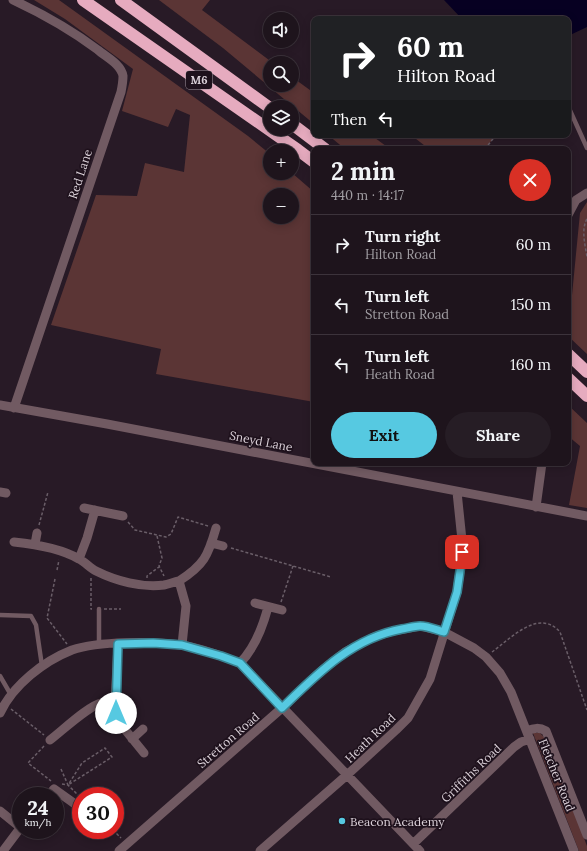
<!DOCTYPE html>
<meta charset="utf-8">
<style>
body{margin:0;font-family:Lora,serif;background:#261d25;color:#f1f3f6;height:100vh;display:flex;flex-direction:column;font-size:15px;white-space:nowrap}
*{box-sizing:border-box;margin:0}
p{font-size:13px;color:#a19ea3}
.icon{flex:none;width:22px;height:22px;fill:none;stroke:currentColor;stroke-width:2;stroke-linecap:round;stroke-linejoin:round}
.map{position:relative;flex:1;overflow:hidden}
.sheet{position:absolute;left:311px;top:146px;width:260px;height:320px;display:flex;flex-direction:column;background:#1e141c;border-radius:8px;box-shadow:0 2px 10px #0003,0 0 0 1px #3c333b}
.sheet>*{flex:none}
.hud{position:absolute;left:311px;top:16px;width:260px;height:122px;border-radius:8px;box-shadow:0 2px 10px #0003,0 0 0 1px #3c333b;background:#202124;color:#fff;overflow:hidden}
.fabs{position:absolute;left:263px;top:12px;display:grid;gap:8px}
.fabs a{display:grid;place-items:center;width:36px;height:36px;border-radius:50%;background:#1e141c;box-shadow:0 2px 10px #0003,0 0 0 1px #3c333b;font-size:20px}
.speed{position:absolute;left:12px;top:787px;display:flex;gap:8px;font-size:20px;font-weight:700;text-align:center}
.speed>*{display:grid;place-content:center;width:52px;height:52px;border-radius:50%;background:#1e141c;box-shadow:0 2px 10px #0003,0 0 0 1px #3c333b;line-height:1}
.speed small{font-size:10px;font-weight:400}
.speed .limit{border:6px solid #d22;background:#fff;color:#111}
.pin{position:absolute;display:grid;place-items:center;width:34px;height:34px;color:#fff;margin:-17px;border-radius:8px;box-shadow:0 2px 6px #0006}
.me{position:absolute;width:44px;margin:-22px;rotate:0deg;stroke-linejoin:round;filter:drop-shadow(0 0 3px #0008)}
.turn{display:flex;align-items:center;gap:14px;height:84px;padding:0 20px;font-size:18px}
.turn .icon{width:52px;height:52px;stroke-width:2.5}
.turn b{display:block;font-size:28px;line-height:34px}
.then{display:flex;align-items:center;height:38px;padding:0 20px;background:#0003;gap:8px;font-size:15px}
.round{display:grid;place-items:center;flex:none;width:42px;height:42px;border-radius:21px;background:#261d25}
.head{display:flex;align-items:center;justify-content:space-between;height:68px;padding:0 20px}
h1{font-size:24px;font-weight:800;line-height:30px}
.primary-button{display:flex;gap:8px;margin-top:auto;padding:8px 20px}
.primary-button a{flex:1;height:46px;border-radius:24px;background:#56c9e1;color:#111;font-size:16px;font-weight:800;line-height:46px;text-align:center}
.primary-button a+a{background:#261d25;color:#f1f3f6}
ul{padding:0;list-style:none}
li{display:flex;align-items:center;gap:12px;height:60px;padding:0 20px;border-top:1px solid #3c333b}
li div{flex:1}
li b{display:block;font-size:15px}
li em{font-style:normal}
.map>svg:first-child{display:block}
</style>
<div class="map">
<svg width="587" height="851" viewBox="0 0 587 851">
<rect width="100%" height="100%" fill="#281a26"/>
<path fill="#5b3535" fill-rule="evenodd" d="M34,0H59L248,136L270,154V173H292L314,192V402L156,374L161,349L51,325L96,195L137,196L145,163L184,172L190,115L176,109L168,127L122,111L133,69L65,19ZM270,195H292V217H270Z
M159,0H210L202,10L273,63H270V85H292V77L314,93V124L223,48Z
M328,135H371L390,149H345Z
M411,135H496L485,149H429Z
M587,202V354L568,336L580,213Z
M568,405L587,423V508L569,505L580,446L568,436Z
M533,733H540L547,740L587,846V851H579Z"/>
<path fill="#070022" d="M444,0H587V27L568,36V19H462Z"/>
<g fill="none" stroke-linecap="round" stroke-linejoin="round">
<path stroke="#6a5e68" stroke-width="1.5" stroke-dasharray="3 2" stroke-linecap="butt" d="M485,149L496,135
M587,219C581,229 585,245 587,257
M128,522L135,530L166,537L171,534L178,517L208,526
M39,525L48,492
M157,536L162,558L159,566L164,576
M231,548L331,577
M57,570L59,560
M91,578V609H92
M147,578V576L159,567
M55,579L47,618L67,644
M281,602L293,566
M104,609H121
M492,652C511,638 539,608 560,632L587,710
M11,709L44,735
M44,746L28,763L51,781
M61,769L68,785L82,763L105,748L112,757L68,785
M62,784L68,785L78,795
M113,830L121,838"/>
<path stroke="#715a62" stroke-width="4.5" d="M568,106L587,148
M0,615L31,616L36,625L42,666
M99,645V609
M0,676L11,695"/>
<path stroke="#715a62" stroke-width="9" d="M13,0C45,15 70,29 98,50C106,57 121,64 123,76C123,81 122,87 121,92L14,408
M568,215L576,200L587,193
M0,405L107,424L587,516
M0,492L6,493
M536,507L542,463
M84,508L123,516
M14,542C33,544 62,549 79,559C85,562 90,568 96,571C116,581 142,588 164,585C169,584 174,582 179,581
M211,543L223,546
M35,544L37,533
M79,559L87,538L95,510
M255,603L282,610
M182,645L186,606L179,581C204,565 208,556 216,528
M240,663C254,649 263,626 268,607
M115,704L118,644
M0,713C13,685 44,661 72,650C98,641 154,641 181,645C201,648 221,656 240,663L420,851
M527,731C534,728 539,727 546,731L587,835
M132,739L143,729
M50,740C62,731 89,705 102,703C106,702 111,703 115,704L118,721L144,753
M48,796L54,789L75,804
M0,811L21,828
M413,844L514,747L521,742L530,739
M3,851L21,827
M119,851L282,708L321,671L345,652L374,637L393,631L420,626L444,632L474,648L486,657L500,673L511,692L574,851
M260,851L347,775L396,730L408,718L430,679L457,592L461,564L462,540L457,492"/>
<path stroke="#e6abbf" stroke-width="12" d="M83,0L298,150L314,162
M121,0L270,108
M292,124L325,149
M568,354L587,372
M568,378L587,396"/>
</g>
<g fill="none" stroke-linecap="round" stroke-linejoin="round">
<defs>
<path id="route" d="M116,713L118,644L153,643L182,645L221,656L240,663L282,708C317,674 352,638 402,629C408,628 415,626 420,626C428,626 437,630 444,632L457,592L461,564L462,552"/>
</defs>
<use href="#route" stroke="#388392" stroke-width="10"/>
<use href="#route" stroke="#56c9e1" stroke-width="7"/>
</g>
<circle fill="#56c9e1" stroke="#1e111c" stroke-width="1.5" cx="342" cy="821" r="4"/>
<g text-anchor="middle" dominant-baseline="central" stroke-width="3.5" stroke-linejoin="round" paint-order="stroke">
<rect fill="#1e111c" stroke="#a297a0" stroke-width="1" x="186" y="71" width="26" height="18" rx="3"/>
<g font-size="11" font-weight="bold" fill="#dbd1d9">
<text x="199" y="80">M6</text>
</g>
<g font-size="12" fill="#dbd1d9" stroke="#1e111c">
<text transform="translate(80 174) rotate(-72)">Red Lane</text>
<text transform="translate(261 441) rotate(11)">Sneyd Lane</text>
<text transform="translate(370 738) rotate(-44)">Heath Road</text>
<text transform="translate(228 740) rotate(-41)">Stretton Road</text>
<text transform="translate(471 773) rotate(-44)">Griffiths Road</text>
<text transform="translate(557 775) rotate(68)">Fletcher Road</text>
</g>
<g font-size="12" fill="#dbd1d9" stroke="#1e111c" text-anchor="start">
<text x="350" y="821">Beacon Academy</text>
</g>
</g>
</svg>
<div class="fabs">
<a><svg class="icon" aria-label="sound" viewBox="0 0 24 24"><path d="M4 9h4l5-4v14l-5-4H4zM17 9q2 3 0 6"/></svg></a>
<a><svg class="icon" aria-label="search" viewBox="0 0 24 24"><circle cx="10" cy="10" r="6"/><path d="M15 15l6 6"/></svg></a>
<a><svg class="icon" aria-label="layers" viewBox="0 0 24 24"><path d="M12 4l9 5-9 5-9-5zM3 14l9 5 9-5"/></svg></a>
<a>+</a>
<a>−</a>
</div>
<div class="speed"><div>24<small>km/h</small></div><div class="limit">30</div></div>
<div class="pin" style="left:462px;top:552px;background:#d93025"><svg class="icon" aria-label="arrive" viewBox="0 0 24 24"><path d="M6 21V4h12l-3 4 3 4H6"/></svg></div>
<svg class="me" style="left:116px;top:713px" viewBox="-20 -20 40 40"><circle r="19" fill="#fff"/><path d="M0-13L10 11 0 6-10 11z" fill="#56c9e1"/></svg>
<div class="hud">
<div class="turn"><svg class="icon" aria-label="right" viewBox="0 0 24 24"><path d="M7 20v-9h11M14 6l5 5-5 5"/></svg><div><b>60 m</b>Hilton Road</div></div>
<div class="then">Then<svg class="icon" aria-label="left" viewBox="0 0 24 24"><path d="M17 20v-9H6M10 6l-5 5 5 5"/></svg></div>
</div>
<section class="sheet">
<div class="head"><div><h1>2 min</h1><p>440 m · 14:17</p></div><a class="round" style="background:#d93025;color:#fff"><svg class="icon" aria-label="close" viewBox="0 0 24 24"><path d="M6 6l12 12M18 6L6 18"/></svg></a></div>
<ul>
<li><svg class="icon" aria-label="right" viewBox="0 0 24 24"><path d="M7 20v-9h11M14 6l5 5-5 5"/></svg><div><b>Turn right</b><p>Hilton Road</p></div><em>60 m</em></li>
<li><svg class="icon" aria-label="left" viewBox="0 0 24 24"><path d="M17 20v-9H6M10 6l-5 5 5 5"/></svg><div><b>Turn left</b><p>Stretton Road</p></div><em>150 m</em></li>
<li><svg class="icon" aria-label="left" viewBox="0 0 24 24"><path d="M17 20v-9H6M10 6l-5 5 5 5"/></svg><div><b>Turn left</b><p>Heath Road</p></div><em>160 m</em></li>
</ul>
<div class="primary-button"><a>Exit</a><a>Share</a></div>
</section>
</div>
